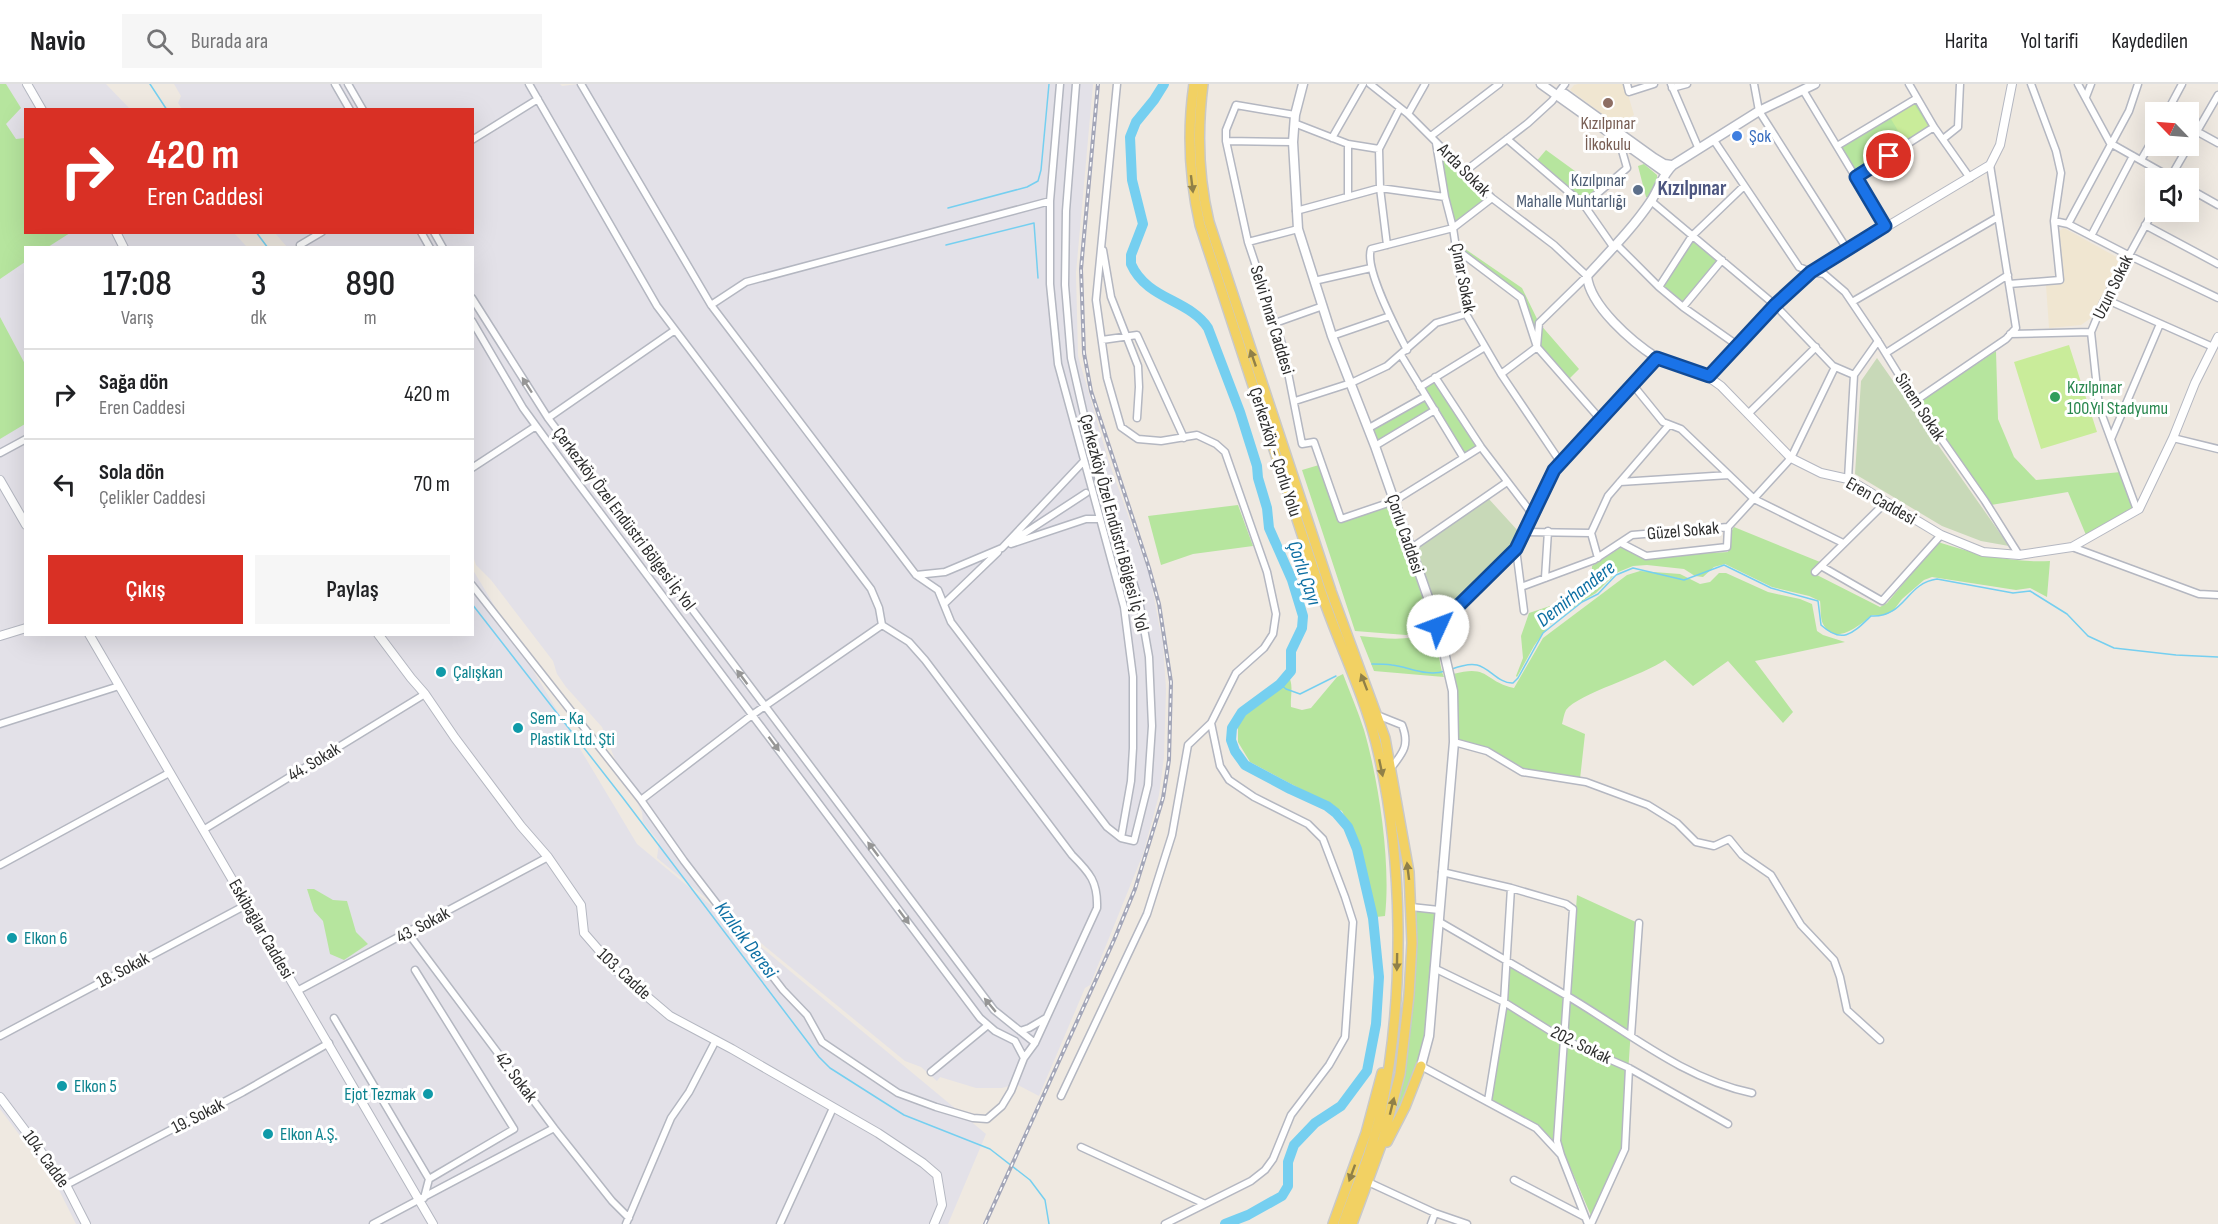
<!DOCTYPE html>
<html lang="tr">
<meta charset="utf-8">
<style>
body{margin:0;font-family:"Sofia Sans Condensed",sans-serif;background:#f6f6f6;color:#202124;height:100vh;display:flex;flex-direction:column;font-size:22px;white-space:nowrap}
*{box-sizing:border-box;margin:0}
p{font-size:20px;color:#757577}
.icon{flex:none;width:33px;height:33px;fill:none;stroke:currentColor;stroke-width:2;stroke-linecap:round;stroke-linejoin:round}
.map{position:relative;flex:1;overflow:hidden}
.panel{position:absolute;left:24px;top:162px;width:450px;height:390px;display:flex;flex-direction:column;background:#fff;border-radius:0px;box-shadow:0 6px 24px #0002}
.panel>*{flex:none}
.banner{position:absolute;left:24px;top:24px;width:450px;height:126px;border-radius:0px;box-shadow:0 6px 24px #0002;background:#d93025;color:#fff;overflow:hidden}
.needle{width:39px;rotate:295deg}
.tools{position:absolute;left:2145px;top:18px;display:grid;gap:12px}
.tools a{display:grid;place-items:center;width:54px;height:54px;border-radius:0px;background:#fff;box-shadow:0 6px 24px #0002;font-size:30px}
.pin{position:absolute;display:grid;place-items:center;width:51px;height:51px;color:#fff;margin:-26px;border:3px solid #fff;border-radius:50%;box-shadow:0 2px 6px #0007}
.me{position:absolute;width:66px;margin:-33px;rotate:47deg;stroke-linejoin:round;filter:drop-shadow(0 0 4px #0008)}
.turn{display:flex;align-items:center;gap:21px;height:126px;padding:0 24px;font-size:27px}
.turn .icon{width:78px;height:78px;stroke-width:2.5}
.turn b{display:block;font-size:42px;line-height:51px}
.eta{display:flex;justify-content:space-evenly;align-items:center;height:102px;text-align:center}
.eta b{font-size:36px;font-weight:600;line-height:42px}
.button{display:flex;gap:12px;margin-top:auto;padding:12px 24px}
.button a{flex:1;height:69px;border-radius:0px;background:#d93025;color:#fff;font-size:24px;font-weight:600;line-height:69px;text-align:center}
.button a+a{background:#f6f6f6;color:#202124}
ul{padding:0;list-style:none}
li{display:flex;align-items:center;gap:18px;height:90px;padding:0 24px;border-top:2px solid #e0e0e0}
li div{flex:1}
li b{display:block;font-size:22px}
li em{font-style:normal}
header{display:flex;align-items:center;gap:36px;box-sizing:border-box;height:84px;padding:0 30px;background:#fff;border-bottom:2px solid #e0e0e0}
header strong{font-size:28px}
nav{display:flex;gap:33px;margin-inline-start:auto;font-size:21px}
.search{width:420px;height:54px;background:#f6f6f6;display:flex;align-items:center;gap:15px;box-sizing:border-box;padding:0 21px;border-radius:0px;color:#757577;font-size:22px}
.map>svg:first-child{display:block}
</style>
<header>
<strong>Navio</strong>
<div class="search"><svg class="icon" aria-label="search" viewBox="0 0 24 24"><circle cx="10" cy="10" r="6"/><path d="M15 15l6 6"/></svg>Burada ara</div>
<nav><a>Harita</a><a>Yol tarifi</a><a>Kaydedilen</a></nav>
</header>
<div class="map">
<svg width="2218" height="1140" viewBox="0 0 2218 1140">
<rect width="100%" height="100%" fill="#efe9e1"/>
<path fill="#e3e1e8" d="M0,0H106L130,25L26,26V148L234,149L247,163L26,164V550H472L473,486L637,760L986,1050L948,1140H76L55,1098L0,1025Z
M174,0H560L562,2L578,0H1093L1076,189L1078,272L1108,375L1150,493L1163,561L1166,605L1164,673L1159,711L1143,770L1090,901L1085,904L1039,1012L1016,1000L1002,1004H976L940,993L937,997L921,983L905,977L657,774L659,758L643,738L642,728L616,678L602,643L566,603L557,590L553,577L491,496L476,481L472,469V164L287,163L275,149L472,148V26L182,25L178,19L181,12Z"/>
<path fill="#f0e6d1" d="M1578,0H1625L1634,31L1617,41L1570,6L1574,1Z
M2064,144L2122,176L2091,234L2081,241L2049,244L2046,201L2063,199L2059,147Z"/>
<path fill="#b6e59e" d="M0,0H6L21,24L6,40L16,55L25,54L26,148L70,149L48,163L26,164L25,178L0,195Z
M1916,17L1931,43L1856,92L1839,63Z
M1546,66L1601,106L1584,121L1535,79Z
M1444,68L1489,114L1454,143L1439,70Z
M1644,80L1657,91V96L1648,114L1646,113L1638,82Z
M1693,156L1719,177L1681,220L1661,203Z
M1455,158L1522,204L1539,239L1579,285L1567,297L1537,263L1521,214L1456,165Z
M0,233L25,280V340L0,355Z
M1996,267L1998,335L2014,373L2036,396L2121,388L2133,425L2086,451L2068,408L1991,421L1920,318Z
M1435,293L1481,363L1463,373L1435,327L1375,362L1369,344L1426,312L1420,303Z
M1319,381L1338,438L1390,420L1433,543L1406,551L1355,547L1302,386Z
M1238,421L1253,462L1193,470L1161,481L1148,432Z
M1734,443L1820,478L1811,488L1880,523L1887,519L1938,458C1975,470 2011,479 2050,477L2047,513L2030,504L2016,506L1932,493L1924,496L1902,515L1893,527L1885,531H1872C1860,541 1835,563 1823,540C1820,534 1821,523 1820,517L1809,512L1772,503L1725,480L1714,483L1703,493L1695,492L1684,485L1647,481L1633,482L1616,489L1596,509L1581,518L1549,541L1534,562L1517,593L1516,592L1523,574L1521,552L1529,529L1568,516L1592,500V482L1623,462L1645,473L1728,468L1731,448Z
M1640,487L1680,490L1700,500L1710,498L1719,489H1726L1768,508L1800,515L1812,520L1817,547L1823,551L1845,558L1755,577L1793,628L1783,639L1728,577L1693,602L1665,576C1644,591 1578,610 1566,626C1564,630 1563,636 1562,640L1585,650L1580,695L1522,686L1488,666L1455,656L1453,590C1490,580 1483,597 1514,604L1543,554L1627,491Z
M1434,549L1442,588L1444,593L1374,587L1360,552C1388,555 1406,557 1434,549Z
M1286,589C1295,598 1290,611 1291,623L1302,626L1311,624L1337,593L1343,590C1350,609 1358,627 1364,646C1379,698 1391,779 1385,832L1376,833L1364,798L1363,770L1342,727L1250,678L1238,658V637Z
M307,805H314L333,816L347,817L356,848L368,860L344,876L330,870L323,837L314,827Z
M1577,811L1638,839L1623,1065L1592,1134L1559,1057Z
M1414,827L1438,828C1432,893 1436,972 1396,1027L1408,947Z
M1506,877L1566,909L1555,1055H1552L1538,1041L1489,1016Z"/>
<path fill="#c8d9b8" d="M1877,274L2009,462L1981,457L1942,442L1855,390L1861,297Z
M1488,414L1519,448L1510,464L1456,520L1435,522L1412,463Z"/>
<path fill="#c9ec9a" d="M1914,20L1928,42L1904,57L1891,35Z
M2069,261L2097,348L2041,365L2014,278Z"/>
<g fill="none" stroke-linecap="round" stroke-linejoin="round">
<path stroke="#75cff0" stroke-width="1.5" d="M150,0L167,26
M948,124L1027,103L1038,97L1041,86L1049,0
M256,148L268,164
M946,161L1034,139L1038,194
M472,520L623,714L819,973L830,984L904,1031L990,1065L1030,1096L1045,1116L1049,1140
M1372,580C1378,580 1385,580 1392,581C1409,583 1427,593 1445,587
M1452,585C1460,582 1469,579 1477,581C1490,584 1499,600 1513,599L1518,594L1543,549L1582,518L1598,510L1616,491L1633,484L1684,496L1724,481L1771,504L1818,517L1821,541C1843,561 1853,549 1871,532C1905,534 1906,499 1937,495L2013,509L2030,507L2067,530L2088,552L2114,564L2176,571L2218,573
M1280,600L1286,605L1300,610L1336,592"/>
<path stroke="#75cff0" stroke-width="10" d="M1164,0L1154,16L1136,38L1130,53L1132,96L1143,140L1131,171V180C1147,216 1189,215 1208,244L1240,328L1257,382L1258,394L1267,424L1269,444L1292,496L1303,532L1302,544L1291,567V587L1280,600L1242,628L1232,644L1231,656L1235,667L1245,681L1290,705L1327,722L1336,729L1348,743L1357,765L1373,834L1379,893L1376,940L1367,987L1341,1022L1315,1039L1294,1061L1288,1078V1102L1282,1112L1248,1131L1225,1140"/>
<defs>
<path id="minor" d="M335,0L350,26
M348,0L363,26
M581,0L711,221L916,491L938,506L951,538L1107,743L1121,754L1134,757L1148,701L1152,642L1149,573L1139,516L1099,397L1071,274L1065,201L1066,127L1076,0
M1060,0L1050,117V200L1058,280L1124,523L1133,593V664L1131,697L1121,754
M1370,0L1408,30L1492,114L1554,161L1587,192L1539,239L1537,263L1501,290
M1627,0L1629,8L1654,0
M1671,0L1698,63
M1754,0L1759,27L1847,165
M1909,0L1934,43L1970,94
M2078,0L2110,59L2172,94
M1672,4L1687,0
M1803,6L1885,142
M2086,13L2091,0
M2167,28L2182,0
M1408,30L1425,0
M1295,31L1236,21L1226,46V57L1248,158L1283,263L1302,360L1314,358L1341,435L1394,417L1481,363
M1294,39L1348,60L1379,65
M2198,48L2218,59
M1431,52L1499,0
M1332,54L1363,0
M1507,55L1584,121L1614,164
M1713,55L1799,183L1811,188L1824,190L1845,208L1878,257L1915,317L1985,417L2019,471
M1943,55L1958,43L1960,0
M472,56L538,15
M1226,57L1293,58
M1436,59L1445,113L1453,144L1466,230L1501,290L1561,379
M1348,60V112
M1837,62L1917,14
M2141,76L2156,50
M1464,88L1528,39L1552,17L1565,0
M1856,93L1934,43
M2170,94L2218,11
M2188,104L2218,121
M1651,117L1775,221L1833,282L1854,291
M1584,121L1627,84L1619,56
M1296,127L1380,104L1445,113
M2054,137L2068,140L2128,171L2218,214
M2068,140L2129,27L2138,0
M2145,141L2218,180
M421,148L430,164
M434,148L443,164
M2091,152L2133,72
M1248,158L1298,145
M300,161L322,148
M1387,161L1380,104L1379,65L1400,24
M1617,161L1659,203L1683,223L1737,261
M1456,165L1521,214L1537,263L1601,336
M1103,166L1111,213L1138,282L1139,303L1137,334
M1314,197L1371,184
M2009,200L2060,196L2054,137L2061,89L2056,67L2031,0
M1659,203L1692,152L1744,102
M472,214L548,334L994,926L1035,959
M2105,215L2213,263
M1852,218L1998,133
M711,221L746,198L1050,117
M1683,223L1722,176
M472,237L523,324L574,394L980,934L995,947L1015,957L1024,974
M1275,239L1323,222
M2010,250L2091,248
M1332,252L1390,232
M1102,256L1137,251L1184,354
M1407,266C1397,246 1364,185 1371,165L1453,144L1492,114
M1886,269L2008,191
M1401,271L1463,373
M1435,293L1481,363L1533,431
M1633,301L1663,338L1681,345L1754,415L1843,459
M1420,303L1485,263
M1295,317L1351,299L1387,282L1436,239L1466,230
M1915,317L2006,255L2016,244L1990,81
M1748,330L1816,263
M548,334L675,246
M1369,344L1426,312
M2173,354L2218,365
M2111,355L2160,240
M1375,362L1435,326
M0,369L26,355
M472,384L536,342
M1848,395L1854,291L1878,257
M1620,398L1729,391
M2137,426L2099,323L2091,248L2103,219L2156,122
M1524,448L1591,449
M1011,458L1086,409
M1621,459L1646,472L1727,463L1728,443
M1011,460L1086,435H1100
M2072,463L2199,510L2218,511
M1410,465L1507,398
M1516,465L1524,527
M1598,474L1591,449L1608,412L1669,341
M1821,482L1882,517L1941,451
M1815,488L1885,419
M916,491L945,488L1002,464L1084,377
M1545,494L1548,447
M472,501L641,716L684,777L783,906L807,931L822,958L898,1009L936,1023L973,1034L987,1035L1002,1022L1011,1007L1024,974L1035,959L1097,824C1098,798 1090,789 1072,771L925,576L909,558L882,541L879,524L871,505L657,222L529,0
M1521,503L1594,476L1632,451L1728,443L1791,374L1835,283
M944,520L998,468
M1377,631L1402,641C1410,661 1403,669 1391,684
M0,640L119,602
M1454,658L1487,667L1522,688L1586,698L1648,721L1677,739L1696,758L1714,762L1729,755L1742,771L1771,791L1801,841L1834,876L1840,893L1847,926L1880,956
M641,716L752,631L882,541
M203,746L425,610
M0,781L169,689
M1442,788L1511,804L1566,820L1573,825L1557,1057L1561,1071
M1411,823L1439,826
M1438,837C1482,863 1526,888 1569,913C1628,948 1684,995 1752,1009
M408,849L554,1044L612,1117L629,1134
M1434,884L1504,918L1563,955L1629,984L1728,1040
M297,907L548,773
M334,934L429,1095L514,1045L415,886
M1020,947L1029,944L1046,934
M0,952L246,821
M1631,952L1639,839
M1421,982L1536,1044L1561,1071L1588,1140
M931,988L988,941
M1061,1012L1147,830L1172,751L1188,661L1211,639L1236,589L1264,564L1273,550L1276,530L1267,488L1225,368L1216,360L1197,351L1161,357L1138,355L1121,343L1107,294L1096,216L1117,0
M1488,1017L1504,918L1511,804
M1081,1063L1203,1119
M1514,1096L1585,1133
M1368,1098L1435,1129L1467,1140
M66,1101L243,1008L329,959
M424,1114L429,1095
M373,1140L554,1044
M626,1140L671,1034L689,1008L716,956
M780,1140L833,1024
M1165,1140L1251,1097L1265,1086L1273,1075L1291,1031L1329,981L1345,953L1353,838L1345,813L1323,755L1308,740L1254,713L1229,696L1220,682L1211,639
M1431,1140L1435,1129
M1591,1140L1625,1065L1629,984"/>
<path id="tertiary" d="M27,0L42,26
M116,148L124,164
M1657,274L1707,292L1721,302L1791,374L1821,389L1848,395L1941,451L1983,468L2019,471L2072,463L2139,425L2173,354L2195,299L2218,253
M1709,292L1775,221L1811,188L1990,81L2000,61L2012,0
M0,396L26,441
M89,550L433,1140
M378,550L411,594L425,610L455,654L521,742L548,773L581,821L584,849L617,887L670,932L732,965L878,1049L923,1079L937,1091L942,1121L934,1140
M0,552L26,544
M0,1013L66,1101L86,1140"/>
<path id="secondary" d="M1303,0L1295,31L1293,58L1298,145L1332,252L1375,362L1438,542L1453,607L1454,658L1429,952L1421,982
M1541,0L1666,89
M1565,10L1654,74L1664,80L1671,81
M1438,542L1516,465L1554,386L1657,274C1632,258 1590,222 1587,192C1609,168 1633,144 1651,117C1659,105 1662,91 1673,81L1759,27L1815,0"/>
<path id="primary" d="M1194,0C1187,48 1189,93 1200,141C1239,262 1280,382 1319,502C1336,554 1363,607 1376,659C1404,772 1405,913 1381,1027C1373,1065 1356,1103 1343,1140
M1203,0C1197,47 1198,92 1209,138L1331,507L1385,654L1409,788L1412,859L1409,911L1400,990L1383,1056L1352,1140
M1387,1058L1405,1023L1421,982
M1333,1140L1366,1049L1382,989"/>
</defs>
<use href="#minor" stroke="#b4b7c1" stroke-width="9"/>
<use href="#tertiary" stroke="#b4b7c1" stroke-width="10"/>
<use href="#secondary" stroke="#b4b7c1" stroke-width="11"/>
<use href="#primary" stroke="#c9c9c9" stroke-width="12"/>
<use href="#minor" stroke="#fff" stroke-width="6"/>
<use href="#tertiary" stroke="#fff" stroke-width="8"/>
<use href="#secondary" stroke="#fff" stroke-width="8"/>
<use href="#primary" stroke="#f2d163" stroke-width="9"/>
<defs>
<path id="rail" d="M985,1140L1114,856L1135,805L1163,714L1169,676L1171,598L1159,520L1149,484L1091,307L1084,269L1081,185L1098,0"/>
</defs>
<use href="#rail" stroke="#a3a6b8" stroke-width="4"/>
<use href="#rail" stroke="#fff" stroke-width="1.5" stroke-dasharray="4.5" stroke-linecap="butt"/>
</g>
<defs><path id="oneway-solid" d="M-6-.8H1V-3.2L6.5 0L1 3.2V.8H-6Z" transform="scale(1.5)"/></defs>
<g fill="#908048">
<use href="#oneway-solid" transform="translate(1192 100) rotate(83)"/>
<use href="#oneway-solid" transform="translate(1253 274) rotate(-109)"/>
<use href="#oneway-solid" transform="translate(1364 598) rotate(-111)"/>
<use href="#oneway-solid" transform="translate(1381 684) rotate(78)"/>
<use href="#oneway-solid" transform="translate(1408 787) rotate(-97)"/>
<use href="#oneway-solid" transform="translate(1397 878) rotate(91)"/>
<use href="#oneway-solid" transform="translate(1392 1022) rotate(-76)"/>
<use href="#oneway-solid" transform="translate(1352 1089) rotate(110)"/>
</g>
<g fill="#969696">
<use href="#oneway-solid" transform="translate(527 301) rotate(-123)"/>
<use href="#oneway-solid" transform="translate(742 593) rotate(-127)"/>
<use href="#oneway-solid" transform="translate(774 660) rotate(53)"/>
<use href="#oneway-solid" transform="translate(873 765) rotate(-127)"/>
<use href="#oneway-solid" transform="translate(904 833) rotate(53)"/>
<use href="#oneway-solid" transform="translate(990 921) rotate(-130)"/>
</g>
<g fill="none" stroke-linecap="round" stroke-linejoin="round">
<defs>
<path id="route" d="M1438,542L1516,465L1554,386L1657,274L1709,292L1775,221L1811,188L1885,142L1856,93L1889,72"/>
</defs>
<use href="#route" stroke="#114b97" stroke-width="15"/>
<use href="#route" stroke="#1a73e8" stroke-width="10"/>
</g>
<circle fill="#8d6e63" stroke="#fff" stroke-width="2" cx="1608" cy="19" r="6"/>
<circle fill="#3f7fe0" stroke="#fff" stroke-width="2" cx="1737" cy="52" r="6"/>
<circle fill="#5c6f8a" stroke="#fff" stroke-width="2" cx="1638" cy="106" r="6"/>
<circle fill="#2e9e5b" stroke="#fff" stroke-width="2" cx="2055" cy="313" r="6"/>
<g fill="#0f9aa8" stroke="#fff" stroke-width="2">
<circle cx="441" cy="588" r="6"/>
<circle cx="518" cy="644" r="6"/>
<circle cx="12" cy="854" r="6"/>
<circle cx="62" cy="1002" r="6"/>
<circle cx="428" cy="1010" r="6"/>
<circle cx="268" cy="1050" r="6"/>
</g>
<g text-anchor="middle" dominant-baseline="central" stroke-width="6" stroke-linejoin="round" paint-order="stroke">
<g font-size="18" fill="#785e54" stroke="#fff">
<text x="1608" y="39">Kızılpınar<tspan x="1608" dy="21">İlkokulu</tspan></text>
</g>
<g font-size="18" fill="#366cbe" stroke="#fff" text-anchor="start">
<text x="1749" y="52">Şok</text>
</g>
<g font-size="18" fill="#2e2e2e" stroke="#fff">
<text transform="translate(1464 86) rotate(45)">Arda Sokak</text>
<text transform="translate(1463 194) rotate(79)">Çınar Sokak</text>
<text transform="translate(2113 203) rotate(-64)">Uzun Sokak</text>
<text transform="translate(1272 236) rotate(73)">Selvi Pınar Caddesi</text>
<text transform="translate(1920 323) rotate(57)">Sinem Sokak</text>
<text transform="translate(1275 368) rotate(72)">Çerkezköy - Çorlu Yolu</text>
<text transform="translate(1881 417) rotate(30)">Eren Caddesi</text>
<text transform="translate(624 435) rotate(53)">Çerkezköy Özel Endüstri Bölgesi İç Yol</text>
<text transform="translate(1114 439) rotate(75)">Çerkezköy Özel Endüstri Bölgesi İç Yol</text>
<text transform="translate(1683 447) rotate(-5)">Güzel Sokak</text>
<text transform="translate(1405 450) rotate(71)">Çorlu Caddesi</text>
<text transform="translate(314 678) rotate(-31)">44. Sokak</text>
<text transform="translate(423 841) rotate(-28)">43. Sokak</text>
<text transform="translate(261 845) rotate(60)">Eskibağlar Caddesi</text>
<text transform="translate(123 886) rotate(-28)">18. Sokak</text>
<text transform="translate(624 890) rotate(43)">103. Cadde</text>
<text transform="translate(1581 961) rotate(26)">202. Sokak</text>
<text transform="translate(516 993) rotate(53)">42. Sokak</text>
<text transform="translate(198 1032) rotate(-27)">19. Sokak</text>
<text transform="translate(46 1075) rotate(54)">104. Cadde</text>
</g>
<g font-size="18" fill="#4e5e75" stroke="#fff" text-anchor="end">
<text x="1626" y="96">Kızılpınar<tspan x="1626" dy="21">Mahalle Muhtarlığı</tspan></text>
</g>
<g font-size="18" fill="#27864d" stroke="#fff" text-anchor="start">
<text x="2067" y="303">Kızılpınar<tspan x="2067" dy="21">100.Yıl Stadyumu</tspan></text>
</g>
<g font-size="18" fill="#0d838f" stroke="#fff" text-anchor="start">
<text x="453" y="588">Çalışkan</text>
<text x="530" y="634">Sem - Ka<tspan x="530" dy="21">Plastik Ltd. Şti</tspan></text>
<text x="24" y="854">Elkon 6</text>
<text x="74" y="1002">Elkon 5</text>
<text x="416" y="1010" text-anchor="end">Ejot Tezmak</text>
<text x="280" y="1050">Elkon A.Ş.</text>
</g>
<g font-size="20" font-style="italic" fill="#0d6fa3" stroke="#fff">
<text transform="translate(1304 489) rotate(71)">Çorlu Çayı</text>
<text transform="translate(1576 510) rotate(-38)">Demirhandere</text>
<text transform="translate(746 856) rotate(53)">Kızılcık Deresi</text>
</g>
<g font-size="21" font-weight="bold" fill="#4d5680" stroke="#fff">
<text x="1692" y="104">Kızılpınar</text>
</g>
</g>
</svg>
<div class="tools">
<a><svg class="needle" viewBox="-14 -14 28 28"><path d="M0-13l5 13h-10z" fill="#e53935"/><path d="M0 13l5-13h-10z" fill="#757577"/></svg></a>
<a><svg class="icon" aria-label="sound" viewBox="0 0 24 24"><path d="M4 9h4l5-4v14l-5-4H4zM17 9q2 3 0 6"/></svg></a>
</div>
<div class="pin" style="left:1889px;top:72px;background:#d93025"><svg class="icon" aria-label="arrive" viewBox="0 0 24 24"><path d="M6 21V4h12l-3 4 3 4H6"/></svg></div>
<svg class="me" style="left:1438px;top:542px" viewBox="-20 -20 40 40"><circle r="19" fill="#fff"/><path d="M0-13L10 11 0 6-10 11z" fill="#1a73e8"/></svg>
<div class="banner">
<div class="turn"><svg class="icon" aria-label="right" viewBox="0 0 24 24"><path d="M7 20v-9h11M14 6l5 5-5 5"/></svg><div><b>420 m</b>Eren Caddesi</div></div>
</div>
<section class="panel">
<div class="eta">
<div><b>17:08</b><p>Varış</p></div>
<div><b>3</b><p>dk</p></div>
<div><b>890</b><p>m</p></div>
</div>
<ul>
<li><svg class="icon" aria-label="right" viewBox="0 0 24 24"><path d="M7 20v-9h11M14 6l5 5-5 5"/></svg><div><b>Sağa dön</b><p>Eren Caddesi</p></div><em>420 m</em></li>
<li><svg class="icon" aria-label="left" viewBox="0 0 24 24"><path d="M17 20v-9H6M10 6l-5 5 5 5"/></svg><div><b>Sola dön</b><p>Çelikler Caddesi</p></div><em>70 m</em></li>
</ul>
<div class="button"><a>Çıkış</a><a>Paylaş</a></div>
</section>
</div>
